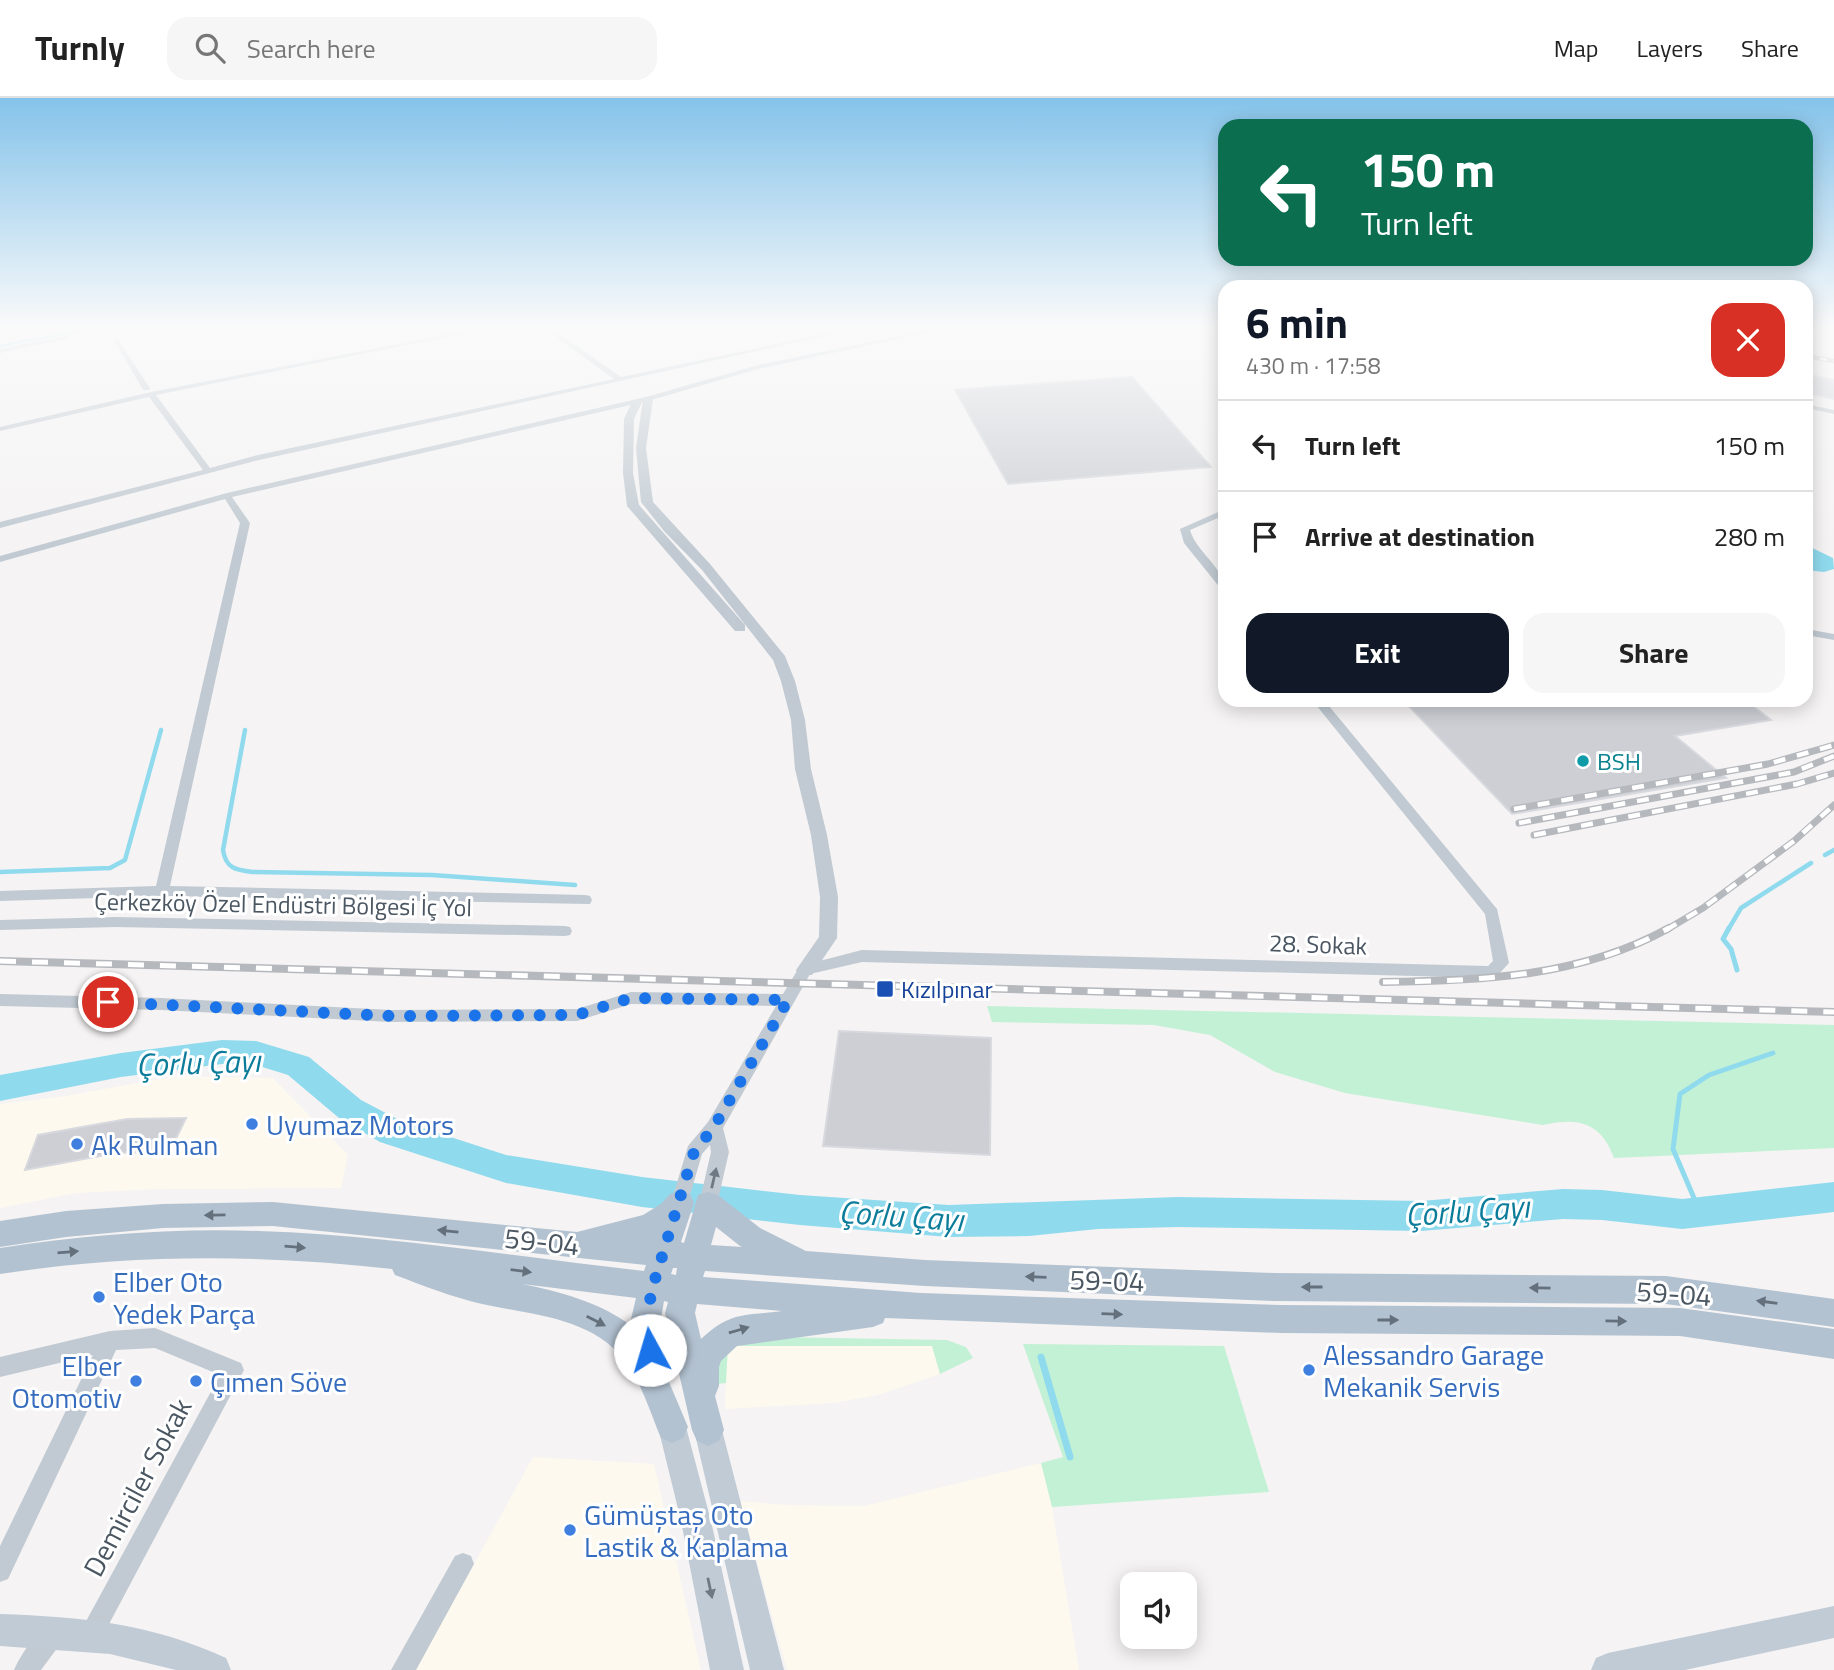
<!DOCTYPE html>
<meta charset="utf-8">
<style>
body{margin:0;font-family:"Titillium Web",sans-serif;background:#f6f6f6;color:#222;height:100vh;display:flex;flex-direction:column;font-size:26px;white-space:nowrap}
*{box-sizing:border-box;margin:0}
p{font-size:23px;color:#767676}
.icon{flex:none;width:38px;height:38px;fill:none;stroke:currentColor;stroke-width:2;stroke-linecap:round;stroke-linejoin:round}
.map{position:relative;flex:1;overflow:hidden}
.side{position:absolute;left:1218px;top:182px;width:595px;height:427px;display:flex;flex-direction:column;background:#fff;border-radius:21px;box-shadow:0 4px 18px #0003}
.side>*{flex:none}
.hud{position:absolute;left:1218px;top:21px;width:595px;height:147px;border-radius:21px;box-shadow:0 4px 18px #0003;background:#0b6e4f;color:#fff;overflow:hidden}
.fabs{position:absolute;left:1120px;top:1474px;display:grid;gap:14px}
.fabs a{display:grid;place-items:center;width:77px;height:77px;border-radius:14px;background:#fff;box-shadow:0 4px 18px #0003;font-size:35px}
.pin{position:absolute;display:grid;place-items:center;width:60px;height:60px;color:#fff;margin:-30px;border:4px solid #fff;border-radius:50%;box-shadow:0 2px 7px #0007}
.me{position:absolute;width:77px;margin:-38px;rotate:354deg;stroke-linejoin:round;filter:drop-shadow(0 0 5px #0008)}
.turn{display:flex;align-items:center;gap:24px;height:147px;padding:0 28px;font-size:32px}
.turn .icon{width:91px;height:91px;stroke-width:2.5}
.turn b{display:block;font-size:49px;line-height:60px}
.round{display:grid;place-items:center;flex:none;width:74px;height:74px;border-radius:21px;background:#f6f6f6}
.overview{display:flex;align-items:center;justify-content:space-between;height:119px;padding:0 28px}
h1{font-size:42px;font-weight:700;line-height:52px;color:#111827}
.primary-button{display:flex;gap:14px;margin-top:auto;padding:14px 28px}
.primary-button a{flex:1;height:80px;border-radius:21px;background:#111827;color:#fff;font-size:28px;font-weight:700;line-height:80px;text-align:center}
.primary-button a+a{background:#f6f6f6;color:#222}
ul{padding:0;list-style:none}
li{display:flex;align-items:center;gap:21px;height:91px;padding:0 28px;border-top:2px solid #e0e0e0}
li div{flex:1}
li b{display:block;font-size:26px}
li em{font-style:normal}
header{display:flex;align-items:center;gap:42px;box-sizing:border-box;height:98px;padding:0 35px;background:#fff;border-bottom:2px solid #e0e0e0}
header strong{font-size:33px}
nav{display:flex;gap:38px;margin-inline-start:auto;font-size:24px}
.search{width:490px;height:63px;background:#f6f6f6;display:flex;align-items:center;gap:18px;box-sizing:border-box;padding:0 24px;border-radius:21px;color:#767676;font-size:26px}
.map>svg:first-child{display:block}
</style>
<header>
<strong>Turnly</strong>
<div class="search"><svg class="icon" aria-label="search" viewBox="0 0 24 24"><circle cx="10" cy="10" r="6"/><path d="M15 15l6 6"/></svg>Search here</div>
<nav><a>Map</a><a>Layers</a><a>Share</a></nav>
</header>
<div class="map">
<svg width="1834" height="1572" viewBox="0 0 1834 1572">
<rect width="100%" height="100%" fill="#f5f3f3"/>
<path fill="#fdf9ef" d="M177,978L273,980L348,1057L341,1090L158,1091L76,1095L0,1110V1006L65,998Z
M727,1248H933L940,1276L878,1297L833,1305L725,1311Z
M533,1359L654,1366L701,1572H416Z
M1041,1365L1052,1409L1079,1572H787L740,1403L786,1407L864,1408Z"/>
<path fill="#c3f1d5" d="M987,908L1834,927V1050L1614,1060C1601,1024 1578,1019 1543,1027L1345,995L1275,974L1210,937L1154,927L992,924Z
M727,1238L947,1242L966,1249L973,1260L940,1276L932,1248H728L726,1285L708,1287Z
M1023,1246L1224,1248L1269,1394L1052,1409L1041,1365L1063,1359Z"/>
<path fill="#90daee" d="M1806,447L1833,460L1834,471L1824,474L1806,472Z"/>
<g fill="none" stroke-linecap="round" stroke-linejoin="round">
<path stroke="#90daee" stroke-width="2.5" d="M134,230H192
M0,248L78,233L110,230"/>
<path stroke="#90daee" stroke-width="4.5" d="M245,632L223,752C226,771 236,772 253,774L432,777L575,787
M1825,757L1834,752
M0,774L110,770L125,762L161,632
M1728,832L1741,810L1811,765"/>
<path stroke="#90daee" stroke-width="5" d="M1729,830L1723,841L1731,851L1737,872
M1700,1114L1673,1051L1680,996L1709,977L1773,955"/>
<path stroke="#90daee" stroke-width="7" d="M1041,1259L1070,1359"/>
<path fill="#90daee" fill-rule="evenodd" d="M222,942L256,943L309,959L361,1002L401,1023L506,1057L642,1079L800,1097L949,1107L1178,1099L1421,1103L1563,1091L1602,1092L1682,1101L1834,1084V1114L1682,1131L1602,1122L1563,1121L1421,1133L1178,1129L1098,1131L1029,1138L949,1139L800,1127L642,1109L506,1085L380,1044L339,1020L288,977L256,967L222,966L121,979L0,1003V977L121,955Z"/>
</g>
<path fill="#cdcfd5" stroke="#d7d9de" stroke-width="2" d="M1806,276L1834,282V301L1806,295Z
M1132,279L1211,369L1008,386L955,292Z
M1403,602H1745L1771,622L1675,638L1726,680L1512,716Z
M839,933L991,940L990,1057L823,1048Z
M186,1020L170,1053L116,1055L25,1072L38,1037L127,1021Z"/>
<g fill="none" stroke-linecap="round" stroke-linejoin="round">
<path fill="#c1cad2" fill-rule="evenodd" d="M481,230H492L156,297L210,370L258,357L614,281L544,230H551L621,279L852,230H862L259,362L0,430V424L203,372L149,299L0,333V329L151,294Z
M938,230H949L758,271L648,303L232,399L250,425L170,788L585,797L590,798L592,802L590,806L162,798L0,803V793L156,788L240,425L225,401L0,464V458L227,395L646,299L758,267Z
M68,237L70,240L0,255V251Z
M114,242H118L150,290L149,292H143Z
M1806,306L1834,312V316L1806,310Z
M1225,411V417L1190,432C1196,454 1225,470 1225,492L1221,491L1184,445L1180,431Z
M1806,531L1834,536V542L1806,537Z
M1312,602H1324L1497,811L1509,865L1497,878L1492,880L862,864L810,876L723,1030L729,1054L717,1106L714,1112L708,1114L702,1112L699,1106L711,1054L710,1047L702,1056L686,1111L680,1113L674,1111L671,1105L688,1048L708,1024L776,908L631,906L577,923L391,924L161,912L0,908V896L161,900L391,912L577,911L631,894L783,896L800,868L862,852L1488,868L1493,863L1485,816Z
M115,819L565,828L570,829L572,833L570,837L565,838L115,829L0,832V822Z
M155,1230L241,1265L244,1272L100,1543L92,1547L84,1543L80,1535L84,1527L220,1277L155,1250L116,1252L8,1481L0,1484V1448L93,1257L0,1279V1259L110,1233Z
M463,1455L471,1458L474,1466L416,1572H391L455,1458Z
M53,1525L61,1529L65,1537L61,1545L41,1572H14C21,1556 37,1532 53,1525Z"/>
<path fill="#c1cad2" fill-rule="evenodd" d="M648,298L653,301L646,350L653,404L710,466L785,558L795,583L805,622L811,671L827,737L838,799L837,840L812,877H798L796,872L819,839L820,799L811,737L795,671L791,622L781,583L773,562L702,472L664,433L641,404L636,350L643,301Z
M637,301L642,304L634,321L633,375L639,407L745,527V533H735L627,408L623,375L624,321L632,304Z"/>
<path fill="#c1cbd6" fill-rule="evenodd" d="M1823,230H1834V234L1824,232Z
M672,1315L682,1319L686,1329L711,1423L744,1572H710L681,1423L658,1329L662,1319Z
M708,1318L718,1322L722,1332L784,1572H750L694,1332L698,1322Z
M1834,1508V1540L1685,1572H1591L1596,1560L1608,1555Z
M0,1516C82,1519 150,1525 226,1560L231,1572H176L110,1556L0,1548Z"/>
<path fill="#b3c2d1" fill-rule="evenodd" d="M680,1093L690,1096L694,1105L681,1144L684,1145L698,1097L708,1094L718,1097L760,1130L806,1153L925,1162L1274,1175L1666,1178L1834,1201V1229L1666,1206L1274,1203L925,1188L705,1173L703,1179L921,1195L1281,1207L1680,1210L1834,1231V1261L1680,1238L1281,1235L885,1220L883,1225L873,1229L737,1248L721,1263L719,1269V1288L715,1298L724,1332L719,1343L708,1348L697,1343L692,1332L665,1215L668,1204L664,1203L661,1221L672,1276L669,1284L688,1329L683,1340L672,1345L661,1340C650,1314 642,1285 624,1262C591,1219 531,1217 482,1206C452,1199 424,1188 395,1177L392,1171C261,1156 131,1156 0,1176V1150C85,1137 172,1130 259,1133C385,1137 518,1159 644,1173L646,1167L273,1128L163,1130L66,1139L0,1149V1123L66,1113L163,1106L273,1104L577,1134L643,1117L661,1106L670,1096ZM716,1129L740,1148L742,1149L711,1147ZM673,1170H677L676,1177L671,1176ZM522,1186L636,1200L631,1221L633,1229C600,1204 561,1194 522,1186ZM697,1206L782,1213C744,1218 731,1213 701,1241L695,1215Z"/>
<defs>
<path id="rail-far2" d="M1806,258L1834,263"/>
<path id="rail-far1" d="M1514,711L1768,666L1834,647
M1519,725L1794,674L1834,658
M1534,737L1797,686L1834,675
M1666,832L1703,810L1794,743L1834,707"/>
<path id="rail" d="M0,863L1834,914
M1383,884C1481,883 1581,879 1669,830"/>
</defs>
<use href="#rail-far2" stroke="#b5b8bd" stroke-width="4.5"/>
<use href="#rail-far1" stroke="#b5b8bd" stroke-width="7"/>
<use href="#rail" stroke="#b5b8bd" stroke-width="8"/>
<use href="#rail-far2" stroke="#fff" stroke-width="2.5" stroke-dasharray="7" stroke-linecap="butt"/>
<use href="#rail-far1" stroke="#fff" stroke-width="4.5" stroke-dasharray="12" stroke-linecap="butt"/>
<use href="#rail" stroke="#fff" stroke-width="5" stroke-dasharray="16" stroke-linecap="butt"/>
</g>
<defs><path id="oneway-solid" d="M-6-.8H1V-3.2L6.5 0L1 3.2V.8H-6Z" transform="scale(1.75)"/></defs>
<use fill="#6e7983" href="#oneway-solid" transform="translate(714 1080) rotate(-77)"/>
<g fill="#64717d">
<use href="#oneway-solid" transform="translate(215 1117) rotate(179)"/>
<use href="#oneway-solid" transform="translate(448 1133) rotate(-174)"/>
<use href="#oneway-solid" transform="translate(295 1149) rotate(5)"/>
<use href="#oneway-solid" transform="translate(68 1154) rotate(-5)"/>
<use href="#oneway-solid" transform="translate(521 1173) rotate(7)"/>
<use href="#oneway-solid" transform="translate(1036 1179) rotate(-178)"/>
<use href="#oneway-solid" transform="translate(1312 1189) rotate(-180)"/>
<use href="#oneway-solid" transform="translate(1540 1190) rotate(-179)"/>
<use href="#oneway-solid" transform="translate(1767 1204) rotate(-172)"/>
<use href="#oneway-solid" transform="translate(1112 1216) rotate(2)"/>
<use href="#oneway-solid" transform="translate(1388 1222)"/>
<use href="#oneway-solid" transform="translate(596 1223) rotate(27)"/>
<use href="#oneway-solid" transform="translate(1616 1223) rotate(1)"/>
<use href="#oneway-solid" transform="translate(739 1232) rotate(-16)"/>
</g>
<use fill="#6e7984" href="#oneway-solid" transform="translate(710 1490) rotate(78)"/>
<linearGradient id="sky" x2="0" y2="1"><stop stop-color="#85c3ea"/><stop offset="0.51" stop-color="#fafafa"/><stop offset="1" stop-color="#fafafa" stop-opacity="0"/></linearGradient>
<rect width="1834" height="450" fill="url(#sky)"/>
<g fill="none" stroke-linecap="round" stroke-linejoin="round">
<path stroke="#1a73e8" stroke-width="12" stroke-dasharray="0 21.6" d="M108,904L391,918L577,917L631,900L788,902L714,1029L694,1054L653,1188L646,1221L650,1252"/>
</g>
<circle fill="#0f9aa8" stroke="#fff" stroke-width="2.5" cx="1583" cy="663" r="7"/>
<rect fill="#1a4fb4" stroke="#fff" stroke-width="2.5" x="876" y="882" width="18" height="18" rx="3.5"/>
<g fill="#3f7fe0" stroke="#fff" stroke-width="2.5">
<circle cx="252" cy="1026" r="7"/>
<circle cx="77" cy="1046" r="7"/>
<circle cx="99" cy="1199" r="7"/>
<circle cx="1309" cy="1272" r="7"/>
<circle cx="136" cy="1283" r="7"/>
<circle cx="196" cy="1283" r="7"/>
<circle cx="570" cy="1432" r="7"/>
</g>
<g text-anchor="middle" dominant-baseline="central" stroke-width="6" stroke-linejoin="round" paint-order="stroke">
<g font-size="24" fill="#0d838f" stroke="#fff" text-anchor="start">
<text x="1597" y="663">BSH</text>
</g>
<g font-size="24" fill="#4a5661" stroke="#fff">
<text transform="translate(283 806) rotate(1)">Çerkezköy Özel Endüstri Bölgesi İç Yol</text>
<text transform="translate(1318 846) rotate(2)">28. Sokak</text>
</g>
<g font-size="24" fill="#164399" stroke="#fff" text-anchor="start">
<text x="901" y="891">Kızılpınar</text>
</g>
<g font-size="28" fill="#366cbe" stroke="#fff" text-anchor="start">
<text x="266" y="1026">Uyumaz Motors</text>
<text x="91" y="1046">Ak Rulman</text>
<text x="113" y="1183">Elber Oto<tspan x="113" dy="32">Yedek Parça</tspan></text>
<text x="1323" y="1256">Alessandro Garage<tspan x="1323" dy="32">Mekanik Servis</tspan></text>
<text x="122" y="1267" text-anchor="end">Elber<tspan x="122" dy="32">Otomotiv</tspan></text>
<text x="210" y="1283">Çımen Söve</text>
<text x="584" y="1416">Gümüştaş Oto<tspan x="584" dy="32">Lastik &amp; Kaplama</tspan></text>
</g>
<g font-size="28" fill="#4a5661" stroke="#fff">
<text transform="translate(542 1143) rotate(6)">59-04</text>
<text transform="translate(1107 1182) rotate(2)">59-04</text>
<text transform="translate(1674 1195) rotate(4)">59-04</text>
<text transform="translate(137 1389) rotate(-62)">Demirciler Sokak</text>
</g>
<g font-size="32" font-style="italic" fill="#0c7c9b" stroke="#fff">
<text transform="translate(198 964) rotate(-2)">Çorlu Çayı</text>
<text transform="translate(1467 1112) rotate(-4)">Çorlu Çayı</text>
<text transform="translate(901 1117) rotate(4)">Çorlu Çayı</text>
</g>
</g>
</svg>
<div class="fabs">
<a><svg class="icon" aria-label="sound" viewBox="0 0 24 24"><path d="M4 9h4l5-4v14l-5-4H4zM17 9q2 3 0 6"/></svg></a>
</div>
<div class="pin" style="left:108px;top:904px;background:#d93025"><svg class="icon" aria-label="arrive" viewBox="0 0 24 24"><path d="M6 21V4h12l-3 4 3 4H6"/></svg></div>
<svg class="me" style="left:650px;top:1252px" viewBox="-20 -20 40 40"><circle r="19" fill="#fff"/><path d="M0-13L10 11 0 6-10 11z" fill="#1a73e8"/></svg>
<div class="hud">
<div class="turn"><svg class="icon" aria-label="left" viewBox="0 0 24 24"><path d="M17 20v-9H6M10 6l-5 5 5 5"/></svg><div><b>150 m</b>Turn left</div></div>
</div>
<section class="side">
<div class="overview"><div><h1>6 min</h1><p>430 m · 17:58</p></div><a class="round" style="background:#d93025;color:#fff"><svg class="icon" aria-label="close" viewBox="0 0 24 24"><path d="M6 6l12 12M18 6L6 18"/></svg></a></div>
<ul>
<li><svg class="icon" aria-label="left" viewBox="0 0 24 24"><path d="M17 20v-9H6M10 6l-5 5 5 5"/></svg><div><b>Turn left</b></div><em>150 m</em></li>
<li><svg class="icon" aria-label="arrive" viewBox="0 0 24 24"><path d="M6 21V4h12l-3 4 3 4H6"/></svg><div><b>Arrive at destination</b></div><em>280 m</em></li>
</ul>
<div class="primary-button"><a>Exit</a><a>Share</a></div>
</section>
</div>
